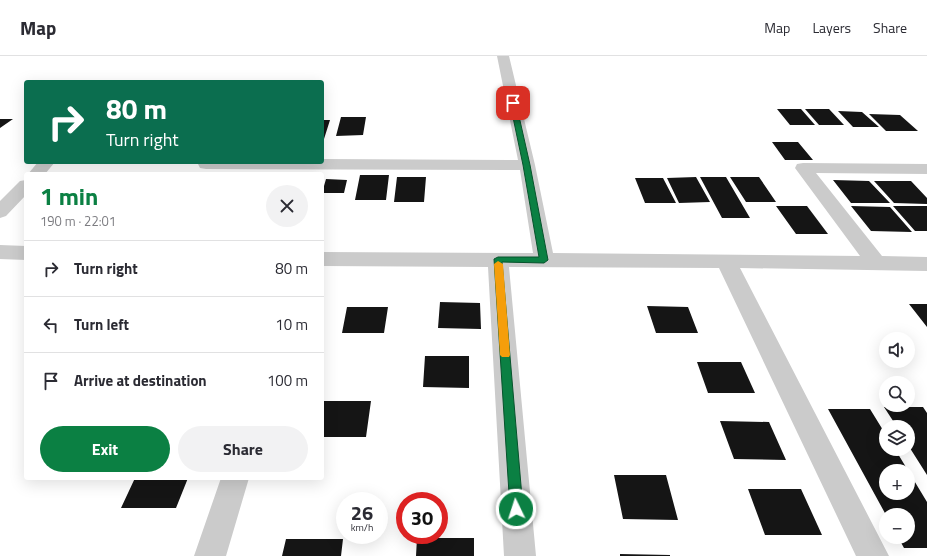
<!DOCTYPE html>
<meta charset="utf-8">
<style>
body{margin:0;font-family:"Titillium Web",sans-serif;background:#f2f2f3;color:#2b2b33;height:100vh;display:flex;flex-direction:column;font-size:15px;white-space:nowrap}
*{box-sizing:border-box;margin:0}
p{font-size:13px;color:#7c7c81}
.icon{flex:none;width:22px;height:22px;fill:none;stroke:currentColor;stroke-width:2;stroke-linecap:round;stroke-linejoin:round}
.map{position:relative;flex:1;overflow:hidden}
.side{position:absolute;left:24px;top:116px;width:300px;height:308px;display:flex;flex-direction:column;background:#fff;border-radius:4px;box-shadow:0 4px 16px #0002}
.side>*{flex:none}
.guide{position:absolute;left:24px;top:24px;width:300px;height:84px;border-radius:4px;box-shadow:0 4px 16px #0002;background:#0b6e4f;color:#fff;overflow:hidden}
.buttons{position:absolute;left:879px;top:276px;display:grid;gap:8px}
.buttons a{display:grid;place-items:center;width:36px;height:36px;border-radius:50%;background:#fff;box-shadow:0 4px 16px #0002;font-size:20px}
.speed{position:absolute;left:336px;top:436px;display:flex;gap:8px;font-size:20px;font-weight:700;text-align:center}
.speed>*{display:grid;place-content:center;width:52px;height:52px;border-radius:50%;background:#fff;box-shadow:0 4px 16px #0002;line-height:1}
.speed small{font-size:10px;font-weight:400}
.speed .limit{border:6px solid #d22;background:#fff;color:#111}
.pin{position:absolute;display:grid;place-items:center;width:34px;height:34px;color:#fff;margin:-17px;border-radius:8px;box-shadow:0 2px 6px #0006}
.me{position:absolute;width:44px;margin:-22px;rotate:356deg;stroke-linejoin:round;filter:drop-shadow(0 0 3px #0008)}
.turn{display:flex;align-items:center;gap:14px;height:84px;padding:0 16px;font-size:18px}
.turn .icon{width:52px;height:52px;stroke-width:2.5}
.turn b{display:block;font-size:28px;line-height:34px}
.round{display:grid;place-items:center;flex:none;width:42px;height:42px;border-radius:21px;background:#f2f2f3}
.headline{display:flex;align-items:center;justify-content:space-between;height:68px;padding:0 16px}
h1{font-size:24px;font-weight:700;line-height:30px;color:#0b8043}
.primary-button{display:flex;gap:8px;margin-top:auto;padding:8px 16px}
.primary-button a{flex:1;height:46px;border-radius:24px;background:#0b8043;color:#fff;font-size:16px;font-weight:700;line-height:46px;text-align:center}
.primary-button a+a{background:#f2f2f3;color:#2b2b33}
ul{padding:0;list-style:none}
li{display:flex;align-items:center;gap:12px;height:56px;padding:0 16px;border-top:1px solid #e1e1e2}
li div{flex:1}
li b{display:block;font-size:15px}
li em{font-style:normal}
header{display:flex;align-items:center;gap:24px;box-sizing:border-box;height:56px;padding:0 20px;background:#fff;border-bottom:1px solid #e1e1e2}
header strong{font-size:19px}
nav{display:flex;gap:22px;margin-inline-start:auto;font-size:14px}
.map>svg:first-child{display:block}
</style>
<header>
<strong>Map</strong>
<nav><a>Map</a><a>Layers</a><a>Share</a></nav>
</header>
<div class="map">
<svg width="927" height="500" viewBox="0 0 927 500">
<rect width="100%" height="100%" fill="#fff"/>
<path fill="#151515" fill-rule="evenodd" d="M777,53H801L815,69H790Z
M805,53H829L844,69H819Z
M838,55L862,56L879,71H853Z
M869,58L900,59L918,75H886Z
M341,61H366L363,79L336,80Z
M0,63H13L0,72Z
M322,64H330L324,83H322Z
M772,86H798L813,104H785Z
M360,119H389L386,144H355Z
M397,121H426L424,146H394Z
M696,121L710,146L679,147L667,122Z
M700,121H726L750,162H722Z
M730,121H759L776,146H746Z
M635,122H663L676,147H645Z
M326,123L347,124L344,137H322Z
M833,124L869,125L890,147H851Z
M874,125H911L927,142V148L894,147Z
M776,150H807L828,178H796Z
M851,150L890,151L912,176L871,175Z
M893,150H927V175H915Z
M440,246L480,247L481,273L438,272Z
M909,248H927V271Z
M647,250L688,251L698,277H656Z
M347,251H388L384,277H342Z
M425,300H469V332L423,331Z
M697,306H741L755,337H708Z
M324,345H371L366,381H322V353Z
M884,351H923L927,357V419L908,389V371H897Z
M828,353H870L886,379V393H895L927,446V492H904L898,481H908V459H886ZM886,415H908V437H886Z
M720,365L769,366L786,404L734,403Z
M614,419H666L678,464L623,463Z
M135,422H188L176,452H121Z
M748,433H801L822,479H765Z
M417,482H474V500H416Z
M286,483H343L341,500H282Z
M620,498L670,499V500H620Z"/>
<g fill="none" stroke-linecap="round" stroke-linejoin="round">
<path fill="#cbcbcb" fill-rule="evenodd" d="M497,0H509L535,109L553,197L860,200L795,112L797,108L803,107L927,108V118L816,117L882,200L927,201V215L740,212L889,500H856L719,212L509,211L536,500H504L488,211L322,210V196L533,197L520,114L206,113L200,112L198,108L199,106H322V103L518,104Z
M38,106H55L45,118H28Z
M26,124V139L6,160L0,162V145L20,125Z
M0,189L26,190V204L0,203Z
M221,422H249L226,500H194Z"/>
</g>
<path fill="#0b8043" stroke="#07532c" d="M513,45L516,47L530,109L548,204L544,207L502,206L523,453L521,458L516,459L512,458L510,453L494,203L498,201H539L523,109L510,47Z"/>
<path fill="#f59e0b" d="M498,205L503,208L510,299L509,301H502L500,299L494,208Z"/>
</svg>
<div class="buttons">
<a><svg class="icon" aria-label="sound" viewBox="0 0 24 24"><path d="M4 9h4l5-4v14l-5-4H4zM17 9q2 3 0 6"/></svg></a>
<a><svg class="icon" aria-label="search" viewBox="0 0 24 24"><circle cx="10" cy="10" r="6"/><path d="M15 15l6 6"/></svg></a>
<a><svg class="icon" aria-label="layers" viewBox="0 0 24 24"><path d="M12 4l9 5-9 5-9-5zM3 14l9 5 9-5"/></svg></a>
<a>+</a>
<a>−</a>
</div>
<div class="speed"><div>26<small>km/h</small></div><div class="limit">30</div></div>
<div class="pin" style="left:513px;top:47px;background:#d93025"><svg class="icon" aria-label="arrive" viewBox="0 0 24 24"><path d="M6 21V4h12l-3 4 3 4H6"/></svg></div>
<svg class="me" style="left:516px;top:453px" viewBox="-20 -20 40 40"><circle r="17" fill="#0b8043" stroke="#fff" stroke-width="3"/><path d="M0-11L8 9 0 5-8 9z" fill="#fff"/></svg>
<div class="guide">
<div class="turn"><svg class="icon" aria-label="right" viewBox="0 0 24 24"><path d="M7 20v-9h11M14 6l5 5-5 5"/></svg><div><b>80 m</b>Turn right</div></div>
</div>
<section class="side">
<div class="headline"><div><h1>1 min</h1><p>190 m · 22:01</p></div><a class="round"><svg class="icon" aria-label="close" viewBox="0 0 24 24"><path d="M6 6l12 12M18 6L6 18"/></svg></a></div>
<ul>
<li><svg class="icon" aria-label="right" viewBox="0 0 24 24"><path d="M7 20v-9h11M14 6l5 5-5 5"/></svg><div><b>Turn right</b></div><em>80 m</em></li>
<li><svg class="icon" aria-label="left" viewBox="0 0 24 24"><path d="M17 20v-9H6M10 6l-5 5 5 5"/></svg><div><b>Turn left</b></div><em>10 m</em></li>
<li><svg class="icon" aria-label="arrive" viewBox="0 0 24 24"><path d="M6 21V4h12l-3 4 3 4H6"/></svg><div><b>Arrive at destination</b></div><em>100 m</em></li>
</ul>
<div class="primary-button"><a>Exit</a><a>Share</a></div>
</section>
</div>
